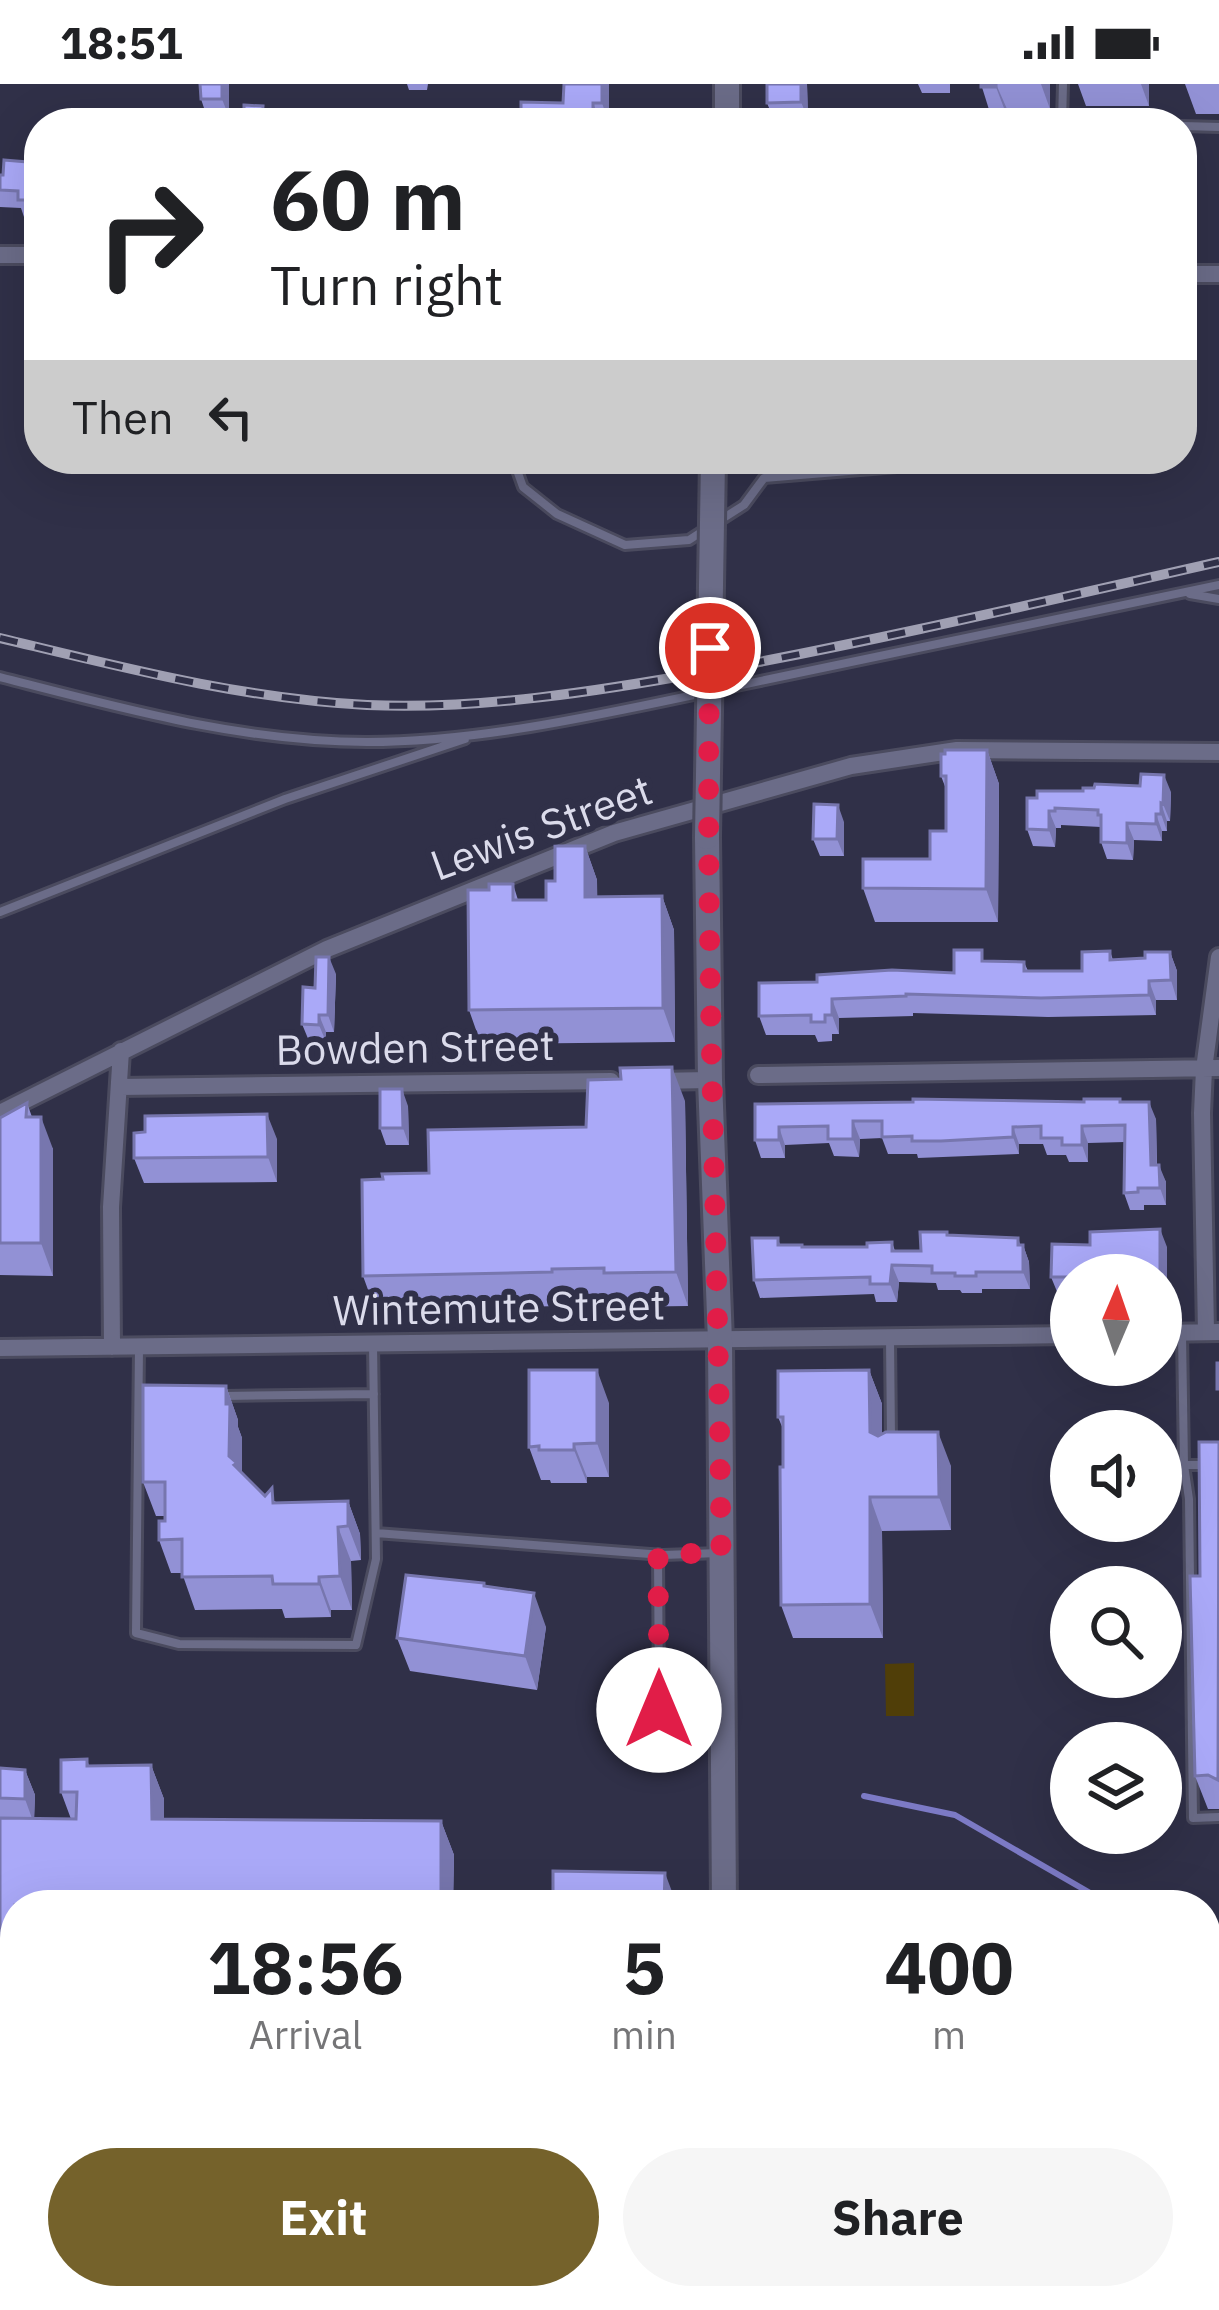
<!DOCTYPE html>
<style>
body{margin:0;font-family:"IBM Plex Sans",sans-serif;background:#f6f6f6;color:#202124;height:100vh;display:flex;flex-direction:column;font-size:45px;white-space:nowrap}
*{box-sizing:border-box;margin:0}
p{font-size:39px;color:#757577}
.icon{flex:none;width:66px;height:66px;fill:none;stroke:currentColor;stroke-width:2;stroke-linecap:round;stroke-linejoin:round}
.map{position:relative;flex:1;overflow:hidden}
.sheet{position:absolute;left:0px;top:1806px;width:1221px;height:420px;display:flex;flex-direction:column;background:#fff;border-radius:48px 48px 0 0;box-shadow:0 12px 48px #0002}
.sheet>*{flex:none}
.guide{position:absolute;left:24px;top:24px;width:1173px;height:366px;border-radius:48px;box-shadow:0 12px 48px #0002;background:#fff;color:#202124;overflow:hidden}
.needle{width:78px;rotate:2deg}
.buttons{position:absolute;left:1050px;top:1170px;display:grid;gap:24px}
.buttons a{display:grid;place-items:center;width:132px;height:132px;border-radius:50%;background:#fff;box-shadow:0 12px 48px #0002;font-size:60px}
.pin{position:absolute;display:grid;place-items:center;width:102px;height:102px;color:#fff;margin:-51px;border:6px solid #fff;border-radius:50%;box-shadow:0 3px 12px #0007}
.me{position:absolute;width:132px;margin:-66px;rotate:0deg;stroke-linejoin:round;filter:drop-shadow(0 0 9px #0008)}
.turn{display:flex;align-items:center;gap:42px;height:252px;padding:0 48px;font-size:54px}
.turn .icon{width:156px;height:156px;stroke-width:2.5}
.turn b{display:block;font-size:84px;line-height:102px}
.then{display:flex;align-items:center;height:114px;padding:0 48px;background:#0003;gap:24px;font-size:45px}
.eta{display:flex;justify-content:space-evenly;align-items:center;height:204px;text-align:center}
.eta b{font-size:72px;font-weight:700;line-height:84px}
.primary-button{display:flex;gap:24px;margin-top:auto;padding:24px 48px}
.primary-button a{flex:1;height:138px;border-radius:72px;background:#75622b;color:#fff;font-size:48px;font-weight:700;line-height:138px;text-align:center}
.primary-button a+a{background:#f6f6f6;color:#202124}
.status{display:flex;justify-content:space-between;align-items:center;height:84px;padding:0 60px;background:#fff;direction:ltr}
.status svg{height:33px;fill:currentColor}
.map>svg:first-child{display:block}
</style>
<div class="status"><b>18:51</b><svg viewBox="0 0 49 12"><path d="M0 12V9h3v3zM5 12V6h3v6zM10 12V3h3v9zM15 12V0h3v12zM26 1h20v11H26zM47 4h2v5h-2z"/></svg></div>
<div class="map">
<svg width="1219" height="2226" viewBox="0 0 1219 2226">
<rect width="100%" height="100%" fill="#303048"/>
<path fill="#503e08" d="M914,1579V1632H886L885,1580Z
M1219,2007V2226H792L821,2211H1206V2012Z"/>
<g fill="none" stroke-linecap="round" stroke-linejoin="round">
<path stroke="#7c7ac5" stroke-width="6" d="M864,1712L955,1731L1111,1821
M1206,1876L1219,1884"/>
<defs>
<path id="lane" d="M1062,39L1063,0
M1182,42L1219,43
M513,375L523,403L557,430L625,461L689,456L706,445
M719,437L744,421L764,394L957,378L959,375
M1190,510L1219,515
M0,593C121,624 242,658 367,658C490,658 625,625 746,600C903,567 1061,534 1219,501
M0,828L285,715L465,655
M1182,1250L1184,1381L1189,1415L1193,1734L1219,1733
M890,1255L891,1354
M139,1264L136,1549L179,1560L356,1561L376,1475L373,1260
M224,1312L374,1310
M1184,1381H1219
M376,1449L663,1471L719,1469
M658,1470L659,1626H720"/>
<path id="street" d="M0,171H39
M1182,190H1219
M758,991L1219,984
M655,997L710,996
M120,1003L611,997
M0,1029L327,865L614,749L851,682L957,666L1219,668
M1206,1248L1202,1029L1204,985L1219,873
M1161,1249L1219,1248
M112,1263L111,1123L121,967
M0,1264L1071,1251"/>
<path id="secondary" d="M727,39V0
M707,753L710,996L720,1257L724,1821
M707,2226L710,2211"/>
</defs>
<use href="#lane" stroke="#4b4b5f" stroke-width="14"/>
<use href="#street" stroke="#4b4b5f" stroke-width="22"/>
<use href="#secondary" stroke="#4b4b5f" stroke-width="30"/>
<use href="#lane" stroke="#6b6c88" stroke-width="8"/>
<use href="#street" stroke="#6b6c88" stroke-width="16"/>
<use href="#secondary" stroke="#6b6c88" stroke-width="24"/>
<defs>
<path id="rail" d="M0,554C121,583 243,615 367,621C481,626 599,607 711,587C881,556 1050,516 1219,478"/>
</defs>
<use href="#rail" stroke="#a0a0b3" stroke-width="10"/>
<use href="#rail" stroke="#303048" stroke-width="6" stroke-dasharray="18" stroke-linecap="butt"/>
<defs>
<path id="secondary-bridge" d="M707,753L713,375"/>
</defs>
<use href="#secondary-bridge" stroke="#4b4b5f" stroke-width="30" stroke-linecap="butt"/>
<use href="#secondary-bridge" stroke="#6b6c88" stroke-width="24"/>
</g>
<path fill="#9291d5" d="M200,0H229V33H207L201,15Z
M407,0H428L427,6H409Z
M564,0H609V39H521L563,19Z
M767,0H807L808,35L774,36L767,19Z
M918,0H950V9H922Z
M981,0H1050V25H1007V32H991Z
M1078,0H1149V22H1086Z
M1185,0H1219V30H1196Z
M39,79V133H24L21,124L0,123V91Z
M1182,98L1190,119L1189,149H1182Z
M987,666L999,700L998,838H875L863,804L930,775L946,747V705L941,692Z
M1171,708L1170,737H1167V747H1162V757L1134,756L1133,776L1107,775L1101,758V743L1061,741V744H1056L1055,763L1033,762L1027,745V714Z
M844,738V772H820L813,755Z
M585,762L597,796V813L662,812L674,846L675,958L481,960L469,926L489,806L513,800L518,816H546L555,797Z
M1110,867L1113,876L1145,874L1170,868L1177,887V916H1156V931L1048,933L913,929V932L839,934V950H832V957L818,958L815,951H766L759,932L817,898L954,889L986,877L1024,878L1028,887H1082Z
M336,890L334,948H326V958L309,957L302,940L315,904Z
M685,1017L688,1222L616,1223L615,1218L564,1219V1222L375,1225L363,1192L429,1089L586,1043Z
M1121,1018L1156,1035L1157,1081L1166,1098V1121H1144V1126H1130L1124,1109L1125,1058L1088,1059V1078H1069L1066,1071H1047L1043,1060H1019V1070L918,1074L917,1070H888L882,1054L860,1055L859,1073L834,1072L829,1059L785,1061V1074H761L755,1056V1020Z
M27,1019L32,1033L53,1065V1192L0,1191V1034Z
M408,1022L409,1061H386L380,1044Z
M277,1055V1098L144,1099L134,1074Z
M948,1151L1023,1161L1029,1178L1030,1205H982V1209H962L960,1206H938L936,1199L899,1198L897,1218H876L874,1210L760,1214L754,1196L778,1154L780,1161L803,1163H867L892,1158L895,1167H921Z
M1090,1161L1167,1163V1208H1161V1191H1071V1210H1058L1051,1193Z
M869,1286L882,1320V1350L951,1382V1446L882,1447L883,1554H793L781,1521L783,1345L778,1333Z
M226,1302L238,1336V1343L242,1354V1389L265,1412L278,1419L348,1417L360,1450L361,1476L351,1477L352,1526H331V1533L285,1534L282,1525L195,1526L182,1489H171L159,1456L165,1432H156L143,1398Z
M609,1319V1393H587V1399H551L550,1396H541L529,1363Z
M1219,1358V1725H1208L1195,1692L1200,1492Z
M485,1502L546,1543L537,1606L410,1587L397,1554Z
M87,1675L89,1682L151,1681L164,1715V1735L441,1737L454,1771L453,1821H15V2097H0V1684L25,1686L35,1711L34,1734L71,1735L61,1708Z"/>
<path fill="#7776ae" d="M222,0H229V33L222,15Z
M602,0H609V39L602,19Z
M801,0H807L808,35L801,18Z
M996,0L1007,25V32L996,3Z
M1041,0H1050V25Z
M1141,0H1149V22Z
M593,19L601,39H593Z
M263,22L269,39H262Z
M1182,98L1190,119L1189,149L1182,129Z
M987,666L999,700L998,838L986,805Z
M1164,691L1171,708L1170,737L1163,720Z
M1161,719L1167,737V747L1161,730Z
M838,721L844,738V772L837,755Z
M1049,727L1056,744L1055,763L1049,746Z
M1156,730L1162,747V757L1156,740Z
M1127,739L1134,756L1133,776L1127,759Z
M585,762L597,796L598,846L585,813Z
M662,812L674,846L675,958L663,924Z
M1170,868L1177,887V916L1171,896Z
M329,873L336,890L334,948L328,931Z
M1149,897L1156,916V931L1149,911Z
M832,915L839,934V950L832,931Z
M319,931L326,948V958L319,941Z
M672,983L685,1017L688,1222L676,1188Z
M402,1005L408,1022L409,1061L403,1044Z
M1149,1018L1156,1035L1157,1098L1151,1081Z
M267,1030L277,1055V1098L268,1073Z
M41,1033L53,1065V1192L41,1159Z
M853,1037L860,1055L859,1073L853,1055Z
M1082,1042L1088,1059V1078L1082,1061Z
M779,1043L785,1061V1074L779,1056Z
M1013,1043L1019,1060V1070L1013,1053Z
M1159,1081L1166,1098V1121L1160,1104Z
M1160,1145L1167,1163V1208L1161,1191Z
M1018,1154L1023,1168V1161L1029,1178L1030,1205L1023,1188Z
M892,1181L899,1198L897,1218L890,1200Z
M597,1286L609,1319V1393L597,1359Z
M869,1286L882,1320V1382L870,1348Z
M226,1302L238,1336V1343L242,1354V1393L229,1372Z
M938,1348L951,1382V1446L939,1413Z
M574,1360L587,1393V1399L574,1366Z
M870,1413L882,1447L883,1554L870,1520Z
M348,1417L360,1450L361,1476L348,1442Z
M338,1443L351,1477L352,1526L340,1492Z
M319,1493L331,1526V1533L319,1500Z
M534,1509L546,1543L537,1606L525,1572Z
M151,1681L164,1715V1768L152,1735Z
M25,1686L35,1711L34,1740L25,1715Z
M441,1737L454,1771L453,1821H441Z
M665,1789L677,1821H664Z"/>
<path fill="#aaa9f8" stroke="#7776ae" stroke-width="3" d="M200,0H222V15H201Z
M564,0H602V19H593V39H521V18L563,19Z
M767,0H801V18L767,19Z
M981,0H996V3H981Z
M244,21L263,22L262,39H244Z
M4,76L39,79V116H18V107L0,106V91H3Z
M945,666H987L986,805L863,804V775H930V747H946V692H941V670H945Z
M1141,690L1164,691L1163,720L1161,719V730H1156V740L1127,739V759L1101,758V731H1098V726L1055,724V727H1049V746L1027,745V714H1037V707H1083V704H1094L1095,700L1140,702Z
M814,720L838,721L837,755H813Z
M555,762H585V813L662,812L663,924L469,926L468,806H489V800H513V816H546V797H555Z
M954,866H982V877L1024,878V887H1082V868L1110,867V876L1145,874V868H1170L1171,896L1149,897V911L1041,914L906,910V912L832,915V931H825V938H811V931L759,932V899L817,898V891L892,886L954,889Z
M316,873H329L328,931H319V941L302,940L303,903L315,904Z
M672,983L676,1188L604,1189V1184L552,1185V1188L363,1192L362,1096L383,1095L382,1090L429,1089L428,1046L586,1043L588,996L621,995L620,984Z
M380,1005H402L403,1044H380Z
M913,1015L1084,1018V1015H1120V1018H1149L1151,1081H1159L1160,1104H1138V1108L1124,1109L1125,1041L1082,1042V1061H1062V1054H1041V1042L1013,1043V1053L941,1057H912V1052L882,1053V1037H853V1055H828V1042L779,1043V1056H755V1020L913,1018Z
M27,1019L26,1033H41V1159H0V1034Z
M267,1030L268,1073L134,1074V1049L145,1048V1032Z
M1160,1145V1191H1071V1193H1051L1052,1160L1090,1161V1148Z
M920,1148H947V1151L1018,1154V1161H1023V1188H976V1192H955V1189H932V1182L892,1181L890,1200H870V1193L754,1196L752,1154H778V1161H802V1163H867V1159L892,1158V1167H921Z
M1217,1279H1219V1305H1217Z
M529,1286H597V1359L574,1360V1366H539V1362L529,1363Z
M869,1286L870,1348L878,1352L886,1348H938L939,1413H870V1520L781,1521L780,1383H783V1333H778V1287Z
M143,1301L226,1302V1320H230L229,1372L237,1379L234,1381L265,1412L272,1404L273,1419L348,1417V1442L338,1443L340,1492L319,1493V1500H273L272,1492L182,1493V1455L159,1456V1437H165V1398H143Z
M1199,1358H1219L1218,1696L1208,1691L1195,1692L1190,1492H1200Z
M406,1491L484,1499V1502L534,1509L525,1572L397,1554Z
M87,1675V1682L151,1681L152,1735L441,1737V1821H15V2064H0V1734L76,1735L77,1708H61V1676Z
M0,1684L25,1686V1715L0,1714Z
M553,1787L665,1789L664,1821H553Z"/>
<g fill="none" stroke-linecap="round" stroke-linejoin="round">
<path stroke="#e11d48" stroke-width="21" stroke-dasharray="0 37.8" d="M659,1626L658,1470L721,1469C719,1167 704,866 710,564"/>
</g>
<g text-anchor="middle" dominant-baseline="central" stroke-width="12" stroke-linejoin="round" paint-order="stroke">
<g font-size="42" fill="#dbdbeb" stroke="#303048">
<text transform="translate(541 743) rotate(-20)">Lewis Street</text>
<text transform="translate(415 963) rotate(-1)">Bowden Street</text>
<text transform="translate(499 1223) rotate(-1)">Wintemute Street</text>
</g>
</g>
</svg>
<div class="buttons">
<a><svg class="needle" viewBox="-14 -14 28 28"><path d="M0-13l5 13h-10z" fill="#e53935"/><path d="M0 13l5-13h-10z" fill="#757577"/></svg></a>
<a><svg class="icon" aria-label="sound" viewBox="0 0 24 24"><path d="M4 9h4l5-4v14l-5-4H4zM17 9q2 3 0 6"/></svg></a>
<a><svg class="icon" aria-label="search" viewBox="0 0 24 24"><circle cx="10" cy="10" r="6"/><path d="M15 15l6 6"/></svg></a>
<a><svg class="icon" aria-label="layers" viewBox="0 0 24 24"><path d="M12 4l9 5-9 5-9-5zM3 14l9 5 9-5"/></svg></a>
</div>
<div class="pin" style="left:710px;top:564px;background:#d93025"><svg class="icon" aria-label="arrive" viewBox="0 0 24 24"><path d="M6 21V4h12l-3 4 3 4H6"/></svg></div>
<svg class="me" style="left:659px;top:1626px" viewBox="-20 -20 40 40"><circle r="19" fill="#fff"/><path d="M0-13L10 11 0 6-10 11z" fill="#e11d48"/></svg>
<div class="guide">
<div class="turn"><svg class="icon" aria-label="right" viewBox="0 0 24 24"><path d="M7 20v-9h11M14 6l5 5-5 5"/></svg><div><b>60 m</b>Turn right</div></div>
<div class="then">Then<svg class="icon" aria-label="left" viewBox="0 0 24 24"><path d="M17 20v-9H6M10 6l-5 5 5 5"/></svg></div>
</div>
<section class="sheet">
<div class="eta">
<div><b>18:56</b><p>Arrival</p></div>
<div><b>5</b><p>min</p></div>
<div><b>400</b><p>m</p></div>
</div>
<div class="primary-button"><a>Exit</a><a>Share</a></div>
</section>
</div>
